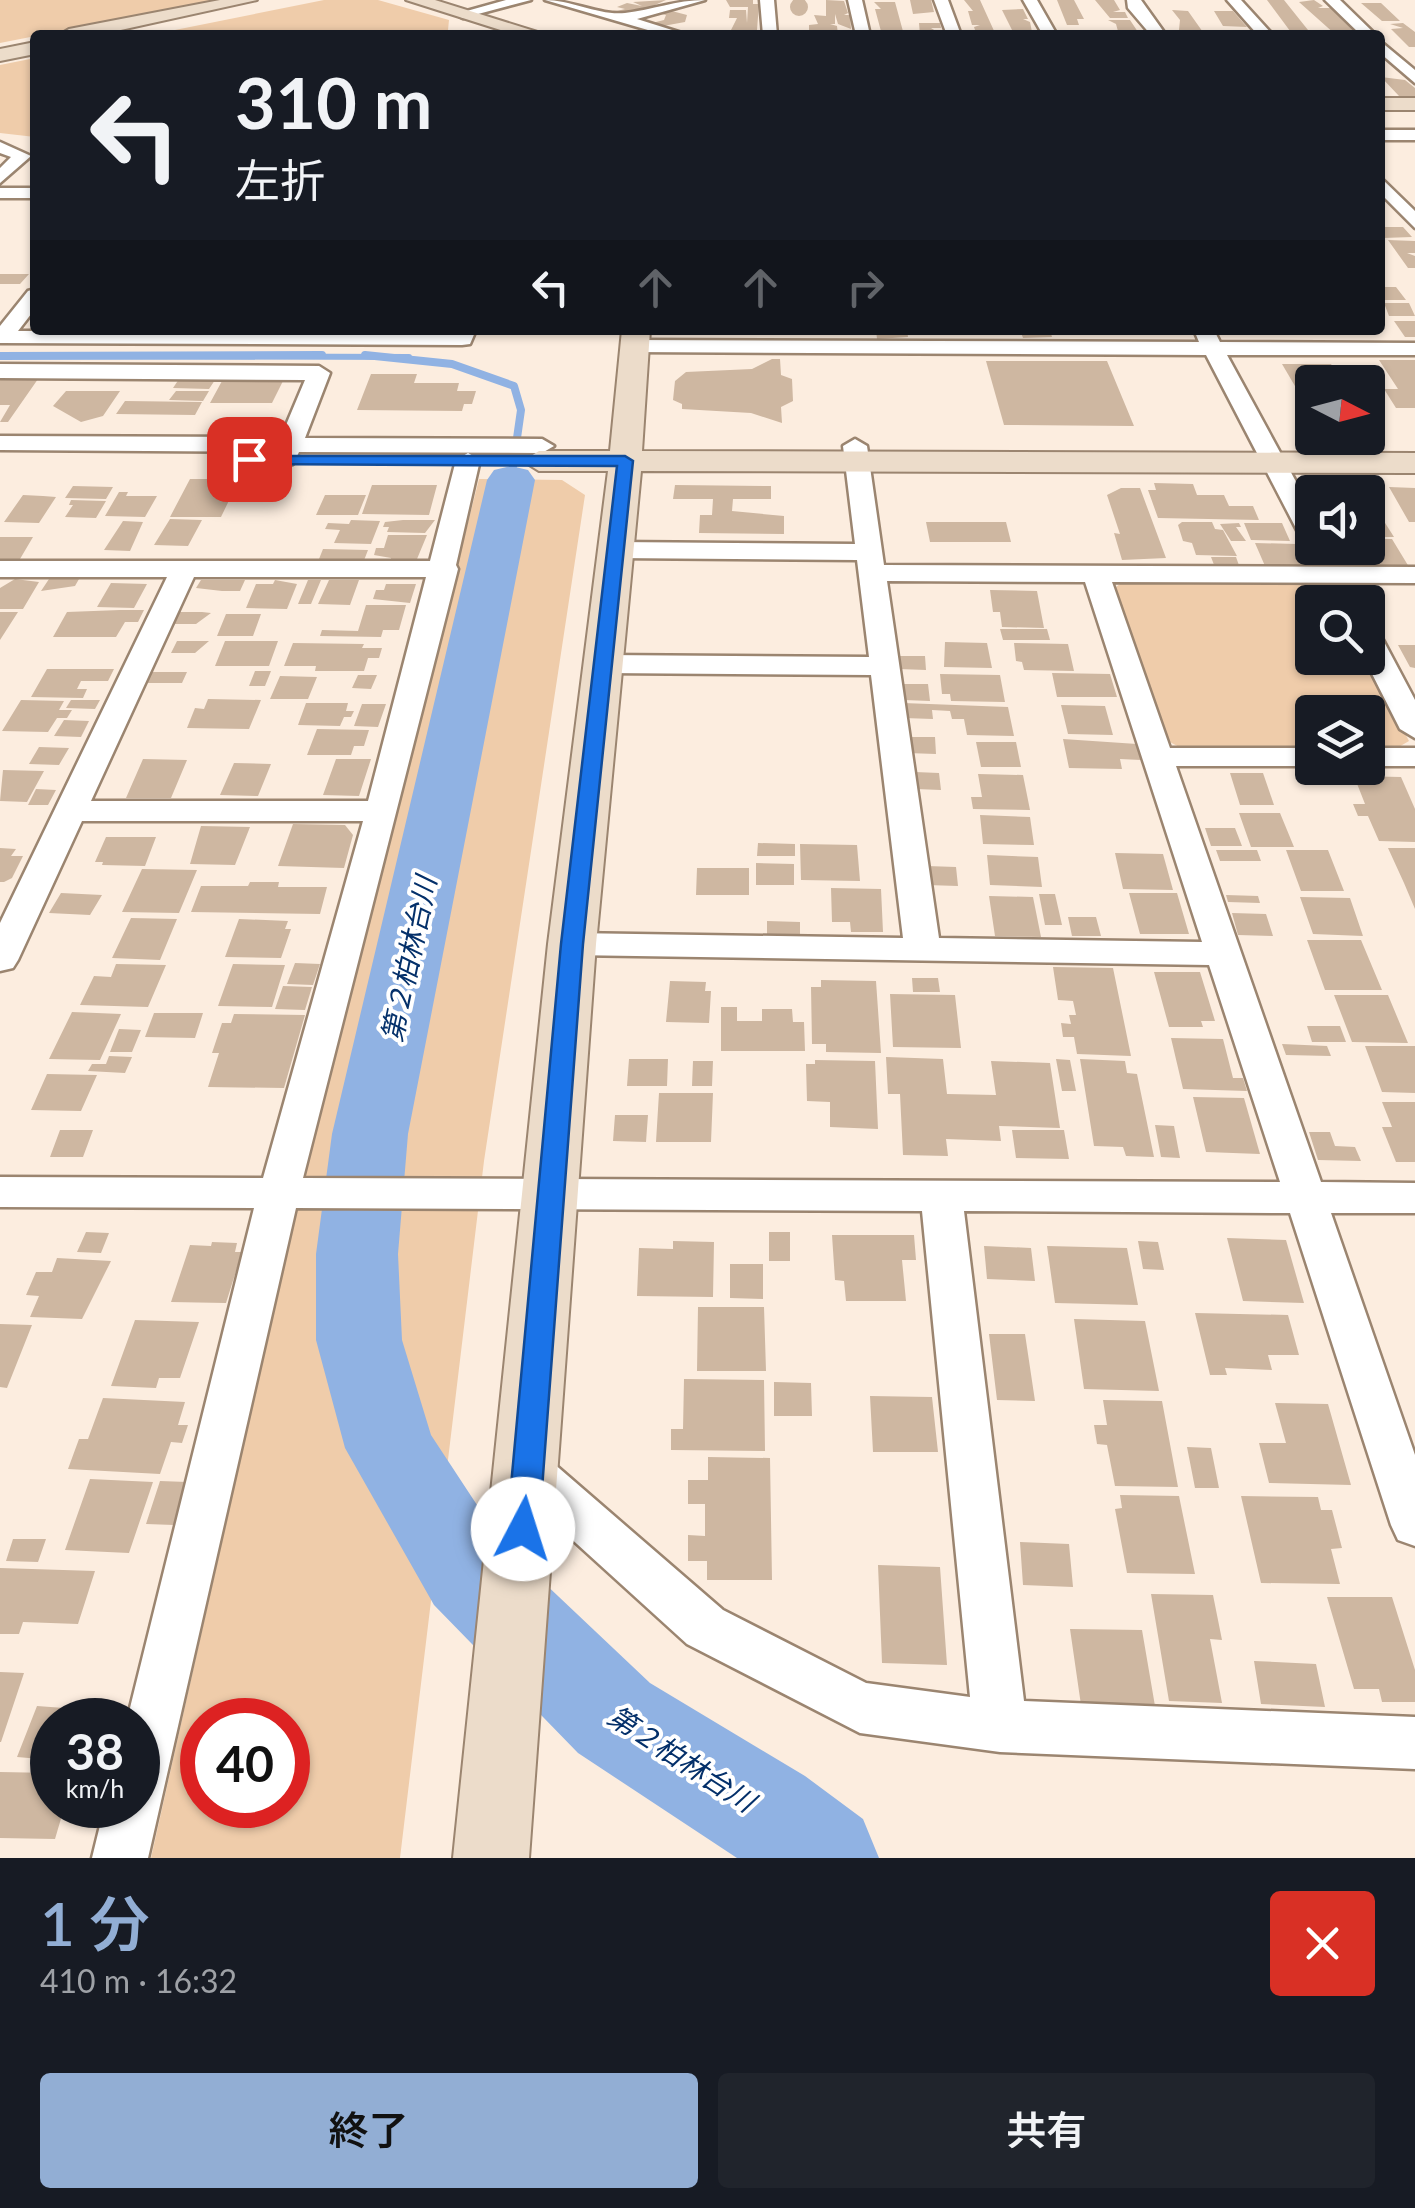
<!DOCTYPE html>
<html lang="ja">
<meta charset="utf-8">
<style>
body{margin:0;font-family:Lato,"Noto Sans JP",sans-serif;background:#20242c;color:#f1f3f6;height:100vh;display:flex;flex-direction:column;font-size:38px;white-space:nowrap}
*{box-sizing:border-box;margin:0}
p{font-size:32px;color:#9ea1a6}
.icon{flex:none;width:55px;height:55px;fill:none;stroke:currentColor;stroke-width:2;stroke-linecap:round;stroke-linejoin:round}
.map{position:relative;height:1858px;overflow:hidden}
.details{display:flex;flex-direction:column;background:#171b24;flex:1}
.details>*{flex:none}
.hud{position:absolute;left:30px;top:30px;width:1355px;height:305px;border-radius:10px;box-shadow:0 2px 8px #0004;background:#171b24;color:#f1f3f6;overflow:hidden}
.needle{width:65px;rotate:96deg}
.controls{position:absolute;left:1295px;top:365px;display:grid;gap:20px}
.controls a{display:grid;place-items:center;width:90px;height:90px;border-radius:10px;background:#171b24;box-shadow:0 2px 8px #0004;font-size:50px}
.speed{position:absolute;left:30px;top:1698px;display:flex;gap:20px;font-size:50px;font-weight:700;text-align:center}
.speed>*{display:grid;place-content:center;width:130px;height:130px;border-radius:50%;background:#171b24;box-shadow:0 2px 8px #0004;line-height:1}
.speed small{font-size:25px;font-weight:400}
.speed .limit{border:15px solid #d22;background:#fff;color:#111}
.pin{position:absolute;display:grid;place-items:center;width:85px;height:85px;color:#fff;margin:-42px;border-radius:20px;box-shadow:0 5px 15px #0006}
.me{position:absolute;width:110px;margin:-55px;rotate:5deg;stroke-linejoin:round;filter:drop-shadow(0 0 8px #0008)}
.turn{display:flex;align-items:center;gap:35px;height:210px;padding:0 40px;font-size:45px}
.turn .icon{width:130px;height:130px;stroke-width:2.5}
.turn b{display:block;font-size:70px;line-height:85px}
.lanes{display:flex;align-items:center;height:95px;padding:0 40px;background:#0003;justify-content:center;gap:50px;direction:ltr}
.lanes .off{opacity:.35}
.round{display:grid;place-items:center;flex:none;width:105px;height:105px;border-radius:10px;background:#20242c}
.headline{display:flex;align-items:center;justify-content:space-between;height:170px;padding:0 40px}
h1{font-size:60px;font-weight:600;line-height:75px;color:#92aed4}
.primary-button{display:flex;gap:20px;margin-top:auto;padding:20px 40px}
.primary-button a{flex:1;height:115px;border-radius:10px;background:#92aed4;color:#111;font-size:40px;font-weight:600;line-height:115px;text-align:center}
.primary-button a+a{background:#20242c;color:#f1f3f6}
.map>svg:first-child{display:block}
</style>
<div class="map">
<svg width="1415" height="1858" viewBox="0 0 1415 1858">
<rect width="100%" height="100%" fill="#fceddf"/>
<path fill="#efccaa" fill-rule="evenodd" d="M0,0H218L0,43Z
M324,0H378L449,20L448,30L430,35H150Z
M35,58V137L0,133V65Z
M479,479L562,480L585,495L484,1161L400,1858H151L310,1149ZM202,1720H288V1805H202Z
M1124,581L1321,583L1337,602H1312V658H1366L1409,741L1397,748H1368V712H1312V749L1187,751L1166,740L1112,590Z"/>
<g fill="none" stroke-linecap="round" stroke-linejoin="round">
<path stroke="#90b2e3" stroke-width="6" d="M0,356L409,357"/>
<path stroke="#90b2e3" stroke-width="8" d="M365,355L452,364L514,386L521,410L511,480
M0,356L322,355"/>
<path fill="#90b2e3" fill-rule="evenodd" d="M511,466L528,470L535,480L408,1134L398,1254L402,1340L431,1435L502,1543L650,1683L805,1776L863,1819L879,1858H737L578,1753L434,1605L345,1448L316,1340V1254L332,1134L487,480L494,470Z"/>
</g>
<path fill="#ceb7a1" d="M790 7a9 9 0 1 1 18 0a9 9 0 1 1-18 0Z
M666,0L655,5L659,6L623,14L613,12L625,9L617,7L627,3L642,6L633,2Z
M726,0H753V4H759L757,30H731L737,18H729L730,10H746L747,23L748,7H730Z
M826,0L844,1L848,13L844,15H850L851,29L838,24L835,14V24H830L837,26L838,35L809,30V25L818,24L814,15L826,16Z
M910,0H931L934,12L913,14Z
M964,0H980L995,33H976L974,27L980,25H972L968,11H973Z
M1057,0H1074L1084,19H1077L1079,25H1067Z
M1095,0H1114L1120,10L1113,12H1125L1128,18H1110Z
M1267,0H1284L1312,35H1293Z
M1314,0L1323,6L1318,8H1334L1355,33L1336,35L1299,2Z
M874,2H895L904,35H882L875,9H881Z
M1361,3H1381L1400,21H1382Z
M1023,9L1028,19H1023L1030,22L1032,32H1013L1002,10Z
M668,10L687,15L685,22L663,26L652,23L664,20L666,15L657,13Z
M1172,10L1188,11L1205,35L1179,30L1180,20Z
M1214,11H1233L1247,27L1223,26Z
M1108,20H1130L1140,35H1119L1116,24Z
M919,23H940L941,28H931L942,35H920Z
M1390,24L1403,23L1415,32V47H1409L1391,29L1403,28Z
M1381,77L1405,80L1415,88V96H1399Z
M1380,227H1403L1412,237L1383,238Z
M1388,240L1415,241V253H1407L1415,256V268H1408Z
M0,274H29L20,284H0Z
M1380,287H1396L1406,300H1380Z
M1384,303H1409L1415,316H1389Z
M1394,321H1415V337H1405Z
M876,330H907L908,337L877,339Z
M1020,330H1050L1052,337L1023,338Z
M772,359H780L781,375L792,379L793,401L781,407L782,423L751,413L682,409V404L673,400L675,381L686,372L752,369Z
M1379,360H1415V408H1396L1384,389H1398Z
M986,361H1107L1134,426L1004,425Z
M1282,364H1331L1343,382H1312V398H1302Z
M371,374H417L414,383H459L457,391H476L472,404H464L462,411L357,410Z
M0,379H38L8,422H0L10,405H0Z
M179,379L215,380L209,389L173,388Z
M222,381H283L272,403H210Z
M66,391H120L103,416L81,422L53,406Z
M176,391H209L203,401L169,400Z
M125,401L202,402L195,415L116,414Z
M190,479H225L222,484H237L221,517H170Z
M1328,482H1363L1376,507H1368V492H1333Z
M1154,483L1193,484L1197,495H1224L1229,506H1253L1259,520L1158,518L1148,490H1156Z
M372,485H437L429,515L362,514Z
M675,485L771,486V499H733L732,511L784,516V534L699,533L700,515H712L713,499H673Z
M73,486L113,487L106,499L65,498Z
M1389,487L1415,488V522H1409Z
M1121,488H1140L1166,558L1122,560L1114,533L1120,534L1107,495Z
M119,492H128L126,496H157L145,517L105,516Z
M23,495L43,496L56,497L39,523L4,522Z
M325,495H366L358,515H316Z
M71,500L106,501L96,518L65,517L73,505H69Z
M1368,510L1380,515L1394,537H1368Z
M170,519L202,520L188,546L154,545Z
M351,520L380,521L371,544L334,543L340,530L325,529L328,523L349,524Z
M403,520H435L425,533L387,532L389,527H383L385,522Z
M123,521L143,522L130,551L104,550Z
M926,522H1006L1011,542H930Z
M1182,522H1212L1215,529L1223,530L1237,556L1196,555L1192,543L1183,541L1178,525Z
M1239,523L1241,527H1236L1246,541H1231L1220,524Z
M1244,523H1282L1290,541L1251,540Z
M388,535H427L417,559L390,563L391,558L374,555L376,548H384Z
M0,537H33L20,559H0Z
M1368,539H1392L1409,567H1371L1363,553L1352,548H1368Z
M1255,543L1296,544L1305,564L1265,566Z
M323,549L368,550L363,563L322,562L324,559H319Z
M1211,557H1236L1241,571L1216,570Z
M15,579L39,582L23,609H0V588Z
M49,579H79L75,586L41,591Z
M201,580H245L240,591H222L196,588Z
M275,580L297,584L287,609L246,608L256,584H273Z
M308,580H321L311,604H298Z
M329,580H359L350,605L318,604Z
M111,583L147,584L134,608L97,607Z
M386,584H416L410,603L373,599L376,590H384Z
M990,590L1037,591L1044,628L1002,627L1000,612H993Z
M366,605H406L399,630H383L381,637L320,636L322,630L358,631Z
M120,610H144L138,622H125L116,637H53L67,612Z
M0,612H18L0,640Z
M176,612H202L211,613L196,624H170Z
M226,614H261L253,636H217Z
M1000,629H1047L1050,640H1003Z
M177,641H209L195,653H171Z
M225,641H278L269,666H215Z
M945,642L987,643L992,668L944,667Z
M293,643L364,644L362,648H382L379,658H368L364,671H315L316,666H284Z
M1014,643L1068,644L1074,671L1024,670L1022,662L1016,661Z
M1398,645H1415V668L1410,667Z
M897,656H925L926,670L899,669Z
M47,669H114L108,681H81L77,689H87L83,698L31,697Z
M255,671H271L265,686H249Z
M152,672H187L182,683H147Z
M1052,673L1110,674L1117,697H1057Z
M940,674L1000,675L1005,702L951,701L950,694H942Z
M358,675H377L371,689L352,688Z
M280,676L317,677L308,699H270Z
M902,684H928L930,701L904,700Z
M208,699L261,700L249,729L187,728L195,708L204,709Z
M21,700L64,701L59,710H72L67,718H57L48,732L2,731Z
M71,700H100L95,709L66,708Z
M306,703H348L346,711H354L351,717H344L340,726L298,725Z
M903,703L1008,707L1014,736L967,735L964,719H952L950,711L932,710L933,719L904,718Z
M362,704H386L378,727L354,726Z
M1061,705L1105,706L1113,735L1068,734Z
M64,720L89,721L81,737L54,736Z
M317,729L369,730L364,746H354L351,755H307Z
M906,737H935L936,754L907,753Z
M1063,739L1137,744L1141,760L1120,759L1122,769L1069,768Z
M976,742H1016L1021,767H981Z
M39,747L69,748L59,765L29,764Z
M143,759L187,760L171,798H126Z
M336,759H371L359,796L323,795Z
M234,763L271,764L258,796L220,795Z
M3,770L44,771L27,802L0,801Z
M915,772L939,773L941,790L916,789Z
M1230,773H1263L1274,805H1240Z
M978,774L1023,775L1030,810L973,809L971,797H982Z
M1354,776L1401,777L1415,809V842L1379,841L1368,816H1358L1353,804H1365Z
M36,789L56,790L48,805H28Z
M1239,813H1280L1294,847H1251Z
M980,815L1030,817L1034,845L983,844Z
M293,824L345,825L353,835L344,868L278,866Z
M201,826L250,827L235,865L190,864Z
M1205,828H1235L1242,846H1211Z
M106,837H156L145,866L102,865L103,862H95Z
M758,843L795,844V856H757Z
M800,844L857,845L860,881L801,880Z
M0,848L16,849L11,856H23L12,878L4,882H0Z
M1388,848H1415V909L1404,883Z
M1216,850H1257L1261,861H1220Z
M1286,850H1328L1344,891H1301Z
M1115,853L1163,854L1173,890L1123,889Z
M987,855L1038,857L1042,887L990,885Z
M756,863L794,864V885H756Z
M927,866L956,867L958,886L927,885Z
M697,868H749V895H696Z
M142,869L197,870L179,913L122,912Z
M250,882H279L278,887H327L320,914L191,912L201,886H248Z
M831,888L881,889L883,932H851L850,922H832Z
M61,893L102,895L90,915L49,913Z
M1129,893H1177L1189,934H1140Z
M1039,894H1055L1062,925H1045Z
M1226,895L1258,896L1260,903L1228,902Z
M989,896L1033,897L1041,937L995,936Z
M1300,897L1350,898L1363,936L1313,934Z
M1232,913L1266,914L1273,936L1238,935Z
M1068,917H1096L1101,936H1072Z
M131,918L177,919L160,960L112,958Z
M239,919L288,921L285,929H291L281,958L225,957Z
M767,921L800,922V934H767Z
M1307,940H1361L1382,990H1325Z
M295,963L320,964L313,985L287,984Z
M116,964L166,965L148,1007L80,1005L94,976L111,977Z
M233,964L285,965L272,1007L218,1006Z
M1053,967L1113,968L1131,1056L1077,1054L1074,1037H1063L1061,1023L1071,1024L1069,1015H1076L1073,1001L1058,1000Z
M1154,972H1200L1215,1021H1201L1203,1027H1169Z
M912,978H938L940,992H913Z
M821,980L876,981L881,1053L826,1052V1044H812L811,987H821Z
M670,981L706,982L705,991H711L709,1023L666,1022Z
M283,986L312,987L305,1010L275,1009Z
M890,994L955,995L961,1048L893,1047Z
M1334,995H1388L1408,1043L1352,1042Z
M721,1007H737V1021H762V1009H792L793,1022H804L805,1051H721Z
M72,1012L121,1014L100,1060L49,1059Z
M154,1013H203L195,1038L145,1037Z
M234,1014L305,1015L284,1088L208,1087L219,1053H212L222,1023H231Z
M1307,1026H1340L1346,1042H1312Z
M119,1029L141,1030L132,1052H110Z
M1171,1038L1223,1039L1233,1078H1243L1247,1091L1183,1089Z
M1282,1044L1327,1046L1331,1056L1286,1055Z
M1365,1046H1415V1093L1382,1092Z
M109,1056L132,1057L125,1073L88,1071L92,1064H106Z
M886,1057L943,1059L947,1094L996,1095L991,1061L1050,1063L1060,1128L999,1126L1001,1141L946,1139L948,1156L903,1155L900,1094H888Z
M629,1059H668L667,1086H627Z
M1056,1059L1070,1060L1076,1091H1062Z
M1080,1059L1125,1061L1127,1073L1137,1074L1154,1157L1126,1156L1123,1147L1094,1146Z
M815,1060L875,1061L878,1129L830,1127V1102L807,1101L806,1064H815Z
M693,1061H713L712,1086H692Z
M47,1074L97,1075L81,1111L31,1110Z
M659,1093H713L711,1142H656Z
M1193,1097L1244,1098L1260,1154L1206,1152Z
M1382,1102H1415V1162H1396L1382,1127H1392Z
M615,1115H648L646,1142L613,1141Z
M1155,1125L1174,1126L1180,1158L1161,1157Z
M60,1130H93L83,1157H50Z
M1012,1130H1064L1069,1159L1016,1158Z
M1309,1132H1330L1335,1146L1355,1147L1361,1161L1318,1160Z
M86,1232L109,1233L101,1253L77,1252Z
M769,1232H790V1261H769Z
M832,1235H914L916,1260H902L906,1301H846L844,1281L835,1280Z
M1227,1238L1286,1240L1304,1303L1243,1301Z
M673,1241L714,1242L713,1297L637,1296L639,1248L673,1249Z
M1138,1241L1158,1242L1164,1270L1143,1269Z
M212,1242L237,1243L235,1252H242L226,1303L171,1302L190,1245L211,1246Z
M984,1246L1031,1248L1035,1281L987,1279Z
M1047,1246L1127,1248L1138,1305L1055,1303Z
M57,1258L111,1261L82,1319L30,1317L39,1296L26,1295L36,1272H52Z
M730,1264H763V1299L730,1298Z
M698,1307H764L766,1371H697Z
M1195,1313L1288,1315L1299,1355H1268L1272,1370L1225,1368L1227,1375H1210Z
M1074,1319L1145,1321L1159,1391L1084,1389Z
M135,1320L199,1322L180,1378H159L156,1388L111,1386Z
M0,1324L32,1325L7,1388L0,1387Z
M989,1334H1025L1035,1401L997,1400Z
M684,1379L764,1380L765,1451L671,1450V1429H683Z
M774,1382L811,1383L812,1416H774Z
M870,1396L932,1397L938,1452H873Z
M103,1398L185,1402L178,1425H188L182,1443L171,1442L160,1474L68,1469L79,1439H88Z
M1103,1400L1162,1401L1178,1487L1115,1486L1107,1445L1097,1444L1094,1425H1107Z
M1275,1403L1328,1404L1351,1485L1269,1483L1259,1443H1286Z
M1187,1447L1211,1448L1219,1488H1195Z
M708,1457L770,1458L772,1580H707V1561H688V1535L705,1536V1504H688V1480H708Z
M90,1479L153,1482L129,1553L65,1550Z
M160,1481L187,1482L174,1525L146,1524Z
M1120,1495L1179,1496L1195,1574L1127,1573L1115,1509L1122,1508Z
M1241,1496L1318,1497L1321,1510H1332L1342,1548L1331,1549L1340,1584L1261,1583Z
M13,1539H46L38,1562L6,1561Z
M1020,1542L1069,1544L1073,1587L1023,1585Z
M878,1565L940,1567L947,1665L882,1663Z
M0,1568L95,1571L78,1624L23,1622L19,1634H0Z
M1151,1594L1213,1595L1222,1640L1210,1639L1222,1703L1169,1701Z
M1327,1597H1392L1415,1670V1702H1382L1379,1689H1354Z
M1070,1629L1142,1630L1155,1706L1081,1705Z
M1254,1661L1316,1664L1325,1707L1261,1704Z
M0,1672L24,1673L1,1742H0Z
M37,1706L91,1710L87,1720H52V1760L17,1757Z
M0,1772L52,1773V1805H65L55,1839L0,1838Z"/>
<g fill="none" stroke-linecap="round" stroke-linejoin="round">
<defs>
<path id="street" d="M506,0H531L463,18L456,14Z
M545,0C571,0 601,16 625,13C652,10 676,0 705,0L637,19L688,35H665Z
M760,0H774L777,35H763Z
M848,0H862L870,35H856Z
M934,0H948L961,35H947Z
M1023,0H1037L1057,35H1043Z
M1127,0H1141L1166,35H1151L1128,8Z
M1227,0H1241L1273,35H1258Z
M1325,0H1340L1376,35H1361Z
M1380,41L1415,70V83L1380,53Z
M1380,130H1415V140H1380Z
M0,142L31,156L0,183V168L11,157L0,153Z
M1380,177L1415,211V228L1380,193Z
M0,188H35V198H0Z
M35,289V309L18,331L476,330L470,344L462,345L0,343V326L28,291Z
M1194,330H1214L1220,342L1415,343V355H1227L1312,511V542L1299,534L1206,355L634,352L623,346L634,340L1199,342Z
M0,364L319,366L330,373L305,438L542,439L554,446L542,453L299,452L293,464L284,466L272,459L275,452L0,450V436L281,437L305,380L0,378Z
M855,439L867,446L884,565L1415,567V583L1112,582L1170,748H1312V766H1176L1321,1182L1415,1183V1213H1331L1415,1455V1546L1398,1540L1391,1525L1290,1213L964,1211L1024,1701L1415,1717V1769L1000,1752L860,1733L687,1644L511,1484L504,1470L511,1456L528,1450L545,1456L723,1610L866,1683L970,1697L922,1211L296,1208L148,1858H92L105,1805H138V1720H127L254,1208L0,1207V1177L263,1178L363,821H82L18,960L13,968L0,971V923L167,577H0V561H430L456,460L468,453L480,460L456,565L458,569L303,1178L1280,1182L1209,965L572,955L560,952L554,944L560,936L572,933L903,938L871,675L605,673L591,664L605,655L869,657L857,560L616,558L603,550L616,542L855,544L843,446ZM194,577H426L368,801H91ZM887,581L1085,582L1202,942L939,938Z
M1368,630L1382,638L1415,700V738L1400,729L1364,658H1368Z
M1368,748H1415V766H1368Z"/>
<path id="secondary" d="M220,0H257L98,35H59L69,29Z
M406,0H435L547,35H516Z
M35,42V54L0,61V49Z
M1380,98H1415V110H1380Z
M622,330H650L642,451L1415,453V473L641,471L596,944L529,1858H453L548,944L608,471H539L523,461L539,451H610Z"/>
</defs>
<use href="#street" stroke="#9b8570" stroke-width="5"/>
<use href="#secondary" stroke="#9b8570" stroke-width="4"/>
<use href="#street" fill="#fff" fill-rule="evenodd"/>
<use href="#secondary" fill="#ecdcca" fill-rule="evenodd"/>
</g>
<path fill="#1a73e8" stroke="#114b97" stroke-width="2.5" d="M243,456H625L633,461L583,944L539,1529L534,1539L523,1543L512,1539L507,1529L561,944L617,466L249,464L241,459Z"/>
<g text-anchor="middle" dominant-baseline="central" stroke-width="8" stroke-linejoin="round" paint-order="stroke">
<g font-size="28" font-style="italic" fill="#04306a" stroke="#fff">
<text transform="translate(408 959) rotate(-78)">第２柏林台川</text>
<text transform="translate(682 1758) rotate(33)">第２柏林台川</text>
</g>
</g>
</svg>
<div class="controls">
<a><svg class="needle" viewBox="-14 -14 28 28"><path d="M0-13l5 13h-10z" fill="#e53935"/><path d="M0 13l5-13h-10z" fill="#9ea1a6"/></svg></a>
<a><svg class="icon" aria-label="sound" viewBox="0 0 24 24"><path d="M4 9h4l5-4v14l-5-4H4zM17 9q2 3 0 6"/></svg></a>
<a><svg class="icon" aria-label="search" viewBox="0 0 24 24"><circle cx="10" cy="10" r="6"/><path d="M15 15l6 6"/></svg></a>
<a><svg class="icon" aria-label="layers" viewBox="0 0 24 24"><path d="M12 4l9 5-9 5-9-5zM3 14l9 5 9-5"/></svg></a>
</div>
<div class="speed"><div>38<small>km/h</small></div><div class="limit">40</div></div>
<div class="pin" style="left:249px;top:459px;background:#d93025"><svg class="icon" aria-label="arrive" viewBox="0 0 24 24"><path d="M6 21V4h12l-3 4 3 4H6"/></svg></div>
<svg class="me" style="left:523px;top:1529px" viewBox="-20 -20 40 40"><circle r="19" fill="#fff"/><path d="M0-13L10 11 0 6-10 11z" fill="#1a73e8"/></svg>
<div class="hud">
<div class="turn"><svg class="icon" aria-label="left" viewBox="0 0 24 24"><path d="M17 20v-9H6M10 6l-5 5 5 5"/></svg><div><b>310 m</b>左折</div></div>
<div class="lanes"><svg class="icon" aria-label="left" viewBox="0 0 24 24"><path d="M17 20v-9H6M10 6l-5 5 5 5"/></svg><svg class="icon off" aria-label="ahead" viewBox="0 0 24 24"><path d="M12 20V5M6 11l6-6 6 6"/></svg><svg class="icon off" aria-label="ahead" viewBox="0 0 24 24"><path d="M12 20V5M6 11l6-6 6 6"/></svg><svg class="icon off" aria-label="right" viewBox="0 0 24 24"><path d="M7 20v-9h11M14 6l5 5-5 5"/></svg></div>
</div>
</div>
<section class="details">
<div class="headline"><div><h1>1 分</h1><p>410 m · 16:32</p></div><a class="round" style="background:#d93025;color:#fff"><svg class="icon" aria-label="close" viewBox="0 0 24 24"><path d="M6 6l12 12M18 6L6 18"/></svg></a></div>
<div class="primary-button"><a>終了</a><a>共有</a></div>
</section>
